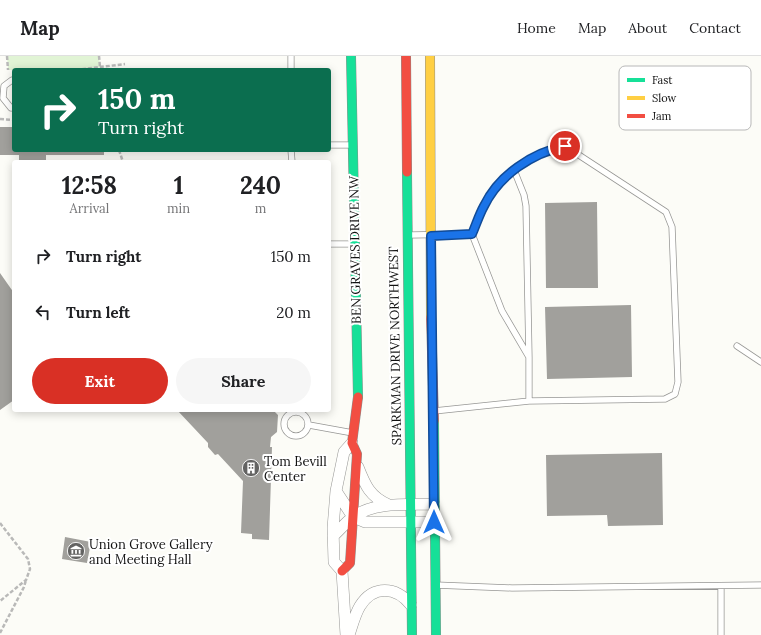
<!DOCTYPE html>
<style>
body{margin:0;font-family:Lora,serif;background:#f6f6f6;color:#202124;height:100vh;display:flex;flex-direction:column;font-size:15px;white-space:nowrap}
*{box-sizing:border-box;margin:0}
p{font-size:13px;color:#757577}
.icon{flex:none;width:22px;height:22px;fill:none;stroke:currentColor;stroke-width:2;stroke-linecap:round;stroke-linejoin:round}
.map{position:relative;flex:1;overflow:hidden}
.side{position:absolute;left:12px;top:104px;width:319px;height:252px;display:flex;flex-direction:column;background:#fff;border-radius:4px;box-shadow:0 2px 10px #0003}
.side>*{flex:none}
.top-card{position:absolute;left:12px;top:12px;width:319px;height:84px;border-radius:4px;box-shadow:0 2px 10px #0003;background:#0b6e4f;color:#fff;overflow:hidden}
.pin{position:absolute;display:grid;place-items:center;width:34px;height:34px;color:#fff;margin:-17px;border:2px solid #fff;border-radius:50%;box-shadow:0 1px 4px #0007}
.me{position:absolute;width:44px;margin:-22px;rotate:0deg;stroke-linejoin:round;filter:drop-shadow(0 0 3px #0008)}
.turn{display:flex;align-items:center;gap:14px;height:84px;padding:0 20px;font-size:18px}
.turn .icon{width:52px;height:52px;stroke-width:2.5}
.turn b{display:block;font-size:28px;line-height:34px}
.eta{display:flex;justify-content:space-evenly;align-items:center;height:68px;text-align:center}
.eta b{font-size:24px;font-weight:700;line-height:28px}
.action{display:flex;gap:8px;margin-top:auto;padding:8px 20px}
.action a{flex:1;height:46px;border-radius:24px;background:#d93025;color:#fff;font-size:16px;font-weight:700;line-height:46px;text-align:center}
.action a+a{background:#f6f6f6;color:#202124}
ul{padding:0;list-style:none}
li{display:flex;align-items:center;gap:12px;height:56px;padding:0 20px}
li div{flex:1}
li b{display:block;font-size:15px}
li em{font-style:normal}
header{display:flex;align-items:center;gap:24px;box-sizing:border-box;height:56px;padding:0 20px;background:#fff;border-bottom:1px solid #e0e0e0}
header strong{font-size:19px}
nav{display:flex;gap:22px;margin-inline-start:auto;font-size:14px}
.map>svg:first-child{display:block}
</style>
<header>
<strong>Map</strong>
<nav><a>Home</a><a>Map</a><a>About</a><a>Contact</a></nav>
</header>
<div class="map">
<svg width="761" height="579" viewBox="0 0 761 579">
<rect width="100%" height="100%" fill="#fcfcf7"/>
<path fill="#e1f4d5" d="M7,0H99L100,11L76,14H8Z"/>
<path fill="#a1a09c" d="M0,71H14V94H104V99H46V106H19V99H0Z
M597,146L598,232H546L545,147Z
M0,217L14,237V344L0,354Z
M631,249L632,321L547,323L545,251Z
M177,354H273L278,359L277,376L271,381L270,391H272L269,484L252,483V478L241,477L243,425L218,398L215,399L208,391V387Z
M662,397L663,469L608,470L607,459L547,460L546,399Z
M65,481L91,486L87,507L62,503Z"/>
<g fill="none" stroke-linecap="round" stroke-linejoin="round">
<defs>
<path id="lane" d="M291,0V14
M14,24H12L4,30L3,42L11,52H14
M329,89H352
M291,94L292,106
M514,114L524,139L526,150L529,301
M472,178L502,255L529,301V345
M410,179L472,178C476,169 479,159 483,150C486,145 489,141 492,137C510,113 535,96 565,90L666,156L672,171L678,326L675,338L665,343L529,345L434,355
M329,188H355
M737,290L761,306
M284 368a12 12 0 1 1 24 0a12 12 0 1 1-24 0Z
M309,369L353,377
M435,529L512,532L761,529
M721,530V579"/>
<path id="street" d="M358,411C365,429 370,441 389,449
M336,435L353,461L365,466H434
M333,480C340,474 346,466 353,461C376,445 408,449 434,448
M346,579L342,515L334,506L333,472L336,435L344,396L352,387
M349,579C352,570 355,558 360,550C373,529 396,530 411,549"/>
<path id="fast" d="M351,0L358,341
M407,116L412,579
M434,365L436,579"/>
<path id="slow" d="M430,0L431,261"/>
<path id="jam" d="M406,0L407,116
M431,261L434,365
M342,515L350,507L357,398L352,387L358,341"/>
</defs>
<use href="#lane" stroke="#979795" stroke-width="7"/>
<use href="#street" stroke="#979795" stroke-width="12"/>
<use href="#fast" stroke="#8d8d8b" stroke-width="10"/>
<use href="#slow" stroke="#8d8d8b" stroke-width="10"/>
<use href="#jam" stroke="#8d8d8b" stroke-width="10"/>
<path stroke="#b9b9b8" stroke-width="2.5" stroke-dasharray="4 2" stroke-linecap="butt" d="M7,0L8,14
M99,0L100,11
M76,14L125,8
M0,63L14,64
M119,94L123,106
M0,467L28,503L30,513L26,524L0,545
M0,577L24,531L26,524"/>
<use href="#lane" stroke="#fffffe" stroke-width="5.5"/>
<use href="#street" stroke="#fffffe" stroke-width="11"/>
<use href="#fast" stroke="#16e098" stroke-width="9"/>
<use href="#slow" stroke="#ffcf43" stroke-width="9"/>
<use href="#jam" stroke="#f24e42" stroke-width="9"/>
</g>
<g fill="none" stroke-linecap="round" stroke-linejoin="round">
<defs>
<path id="route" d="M434,466L431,180L472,178C476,169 479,159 484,150C499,119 532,97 565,90"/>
</defs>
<use href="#route" stroke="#114b97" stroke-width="10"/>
<use href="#route" stroke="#1a73e8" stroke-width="7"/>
</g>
<defs>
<symbol id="building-disc" viewBox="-11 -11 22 22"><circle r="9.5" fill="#636362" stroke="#fff"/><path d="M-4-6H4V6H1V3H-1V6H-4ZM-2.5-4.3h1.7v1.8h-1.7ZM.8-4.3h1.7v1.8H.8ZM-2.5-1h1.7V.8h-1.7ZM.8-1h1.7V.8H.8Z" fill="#fff"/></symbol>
<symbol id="museum-disc" viewBox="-11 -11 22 22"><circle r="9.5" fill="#636362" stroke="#fff"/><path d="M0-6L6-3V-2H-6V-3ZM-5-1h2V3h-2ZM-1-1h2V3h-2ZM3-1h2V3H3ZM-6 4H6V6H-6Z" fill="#fff"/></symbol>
</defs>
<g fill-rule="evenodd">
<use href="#building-disc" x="241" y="402" width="20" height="20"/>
<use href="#museum-disc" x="66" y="485" width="20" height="20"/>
</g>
<g text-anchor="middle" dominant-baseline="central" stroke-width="4" stroke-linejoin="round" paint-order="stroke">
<g font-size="13" fill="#111" stroke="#fff">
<text transform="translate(355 194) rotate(-91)">BEN GRAVES DRIVE NW</text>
<text transform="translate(395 290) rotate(-91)">SPARKMAN DRIVE NORTHWEST</text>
</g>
<g font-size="13" fill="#111" stroke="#fff" text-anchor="start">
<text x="264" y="405">Tom Bevill<tspan x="264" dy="15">Center</tspan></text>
<text x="89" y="488">Union Grove Gallery<tspan x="89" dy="15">and Meeting Hall</tspan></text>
</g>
</g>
<rect x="619" y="10" width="132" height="64" rx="6" fill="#fff" stroke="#b8b8b8" stroke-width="1"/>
<rect x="627" y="22" width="18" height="4" fill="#16e098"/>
<rect x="627" y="40" width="18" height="4" fill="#ffcf43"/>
<rect x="627" y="58" width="18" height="4" fill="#f24e42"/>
<g font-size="11" fill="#111">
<text x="652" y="28">Fast</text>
<text x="652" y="46">Slow</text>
<text x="652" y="64">Jam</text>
</g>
</svg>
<div class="pin" style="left:565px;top:90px;background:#d93025"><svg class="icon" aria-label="arrive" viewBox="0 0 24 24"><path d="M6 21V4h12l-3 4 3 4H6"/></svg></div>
<svg class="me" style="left:434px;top:466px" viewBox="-20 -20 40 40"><path d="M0-17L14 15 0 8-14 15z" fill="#1a73e8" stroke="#fff" stroke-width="4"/></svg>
<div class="top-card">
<div class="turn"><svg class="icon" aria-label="right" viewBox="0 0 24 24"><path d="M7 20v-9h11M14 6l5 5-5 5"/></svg><div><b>150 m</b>Turn right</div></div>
</div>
<section class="side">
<div class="eta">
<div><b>12:58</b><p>Arrival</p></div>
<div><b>1</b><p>min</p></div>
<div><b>240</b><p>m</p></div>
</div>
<ul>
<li><svg class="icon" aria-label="right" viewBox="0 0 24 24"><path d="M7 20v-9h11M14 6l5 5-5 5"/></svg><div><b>Turn right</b></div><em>150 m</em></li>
<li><svg class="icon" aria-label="left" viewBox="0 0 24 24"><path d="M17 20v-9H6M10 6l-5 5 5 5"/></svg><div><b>Turn left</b></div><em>20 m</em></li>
</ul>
<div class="action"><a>Exit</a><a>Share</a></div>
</section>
</div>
